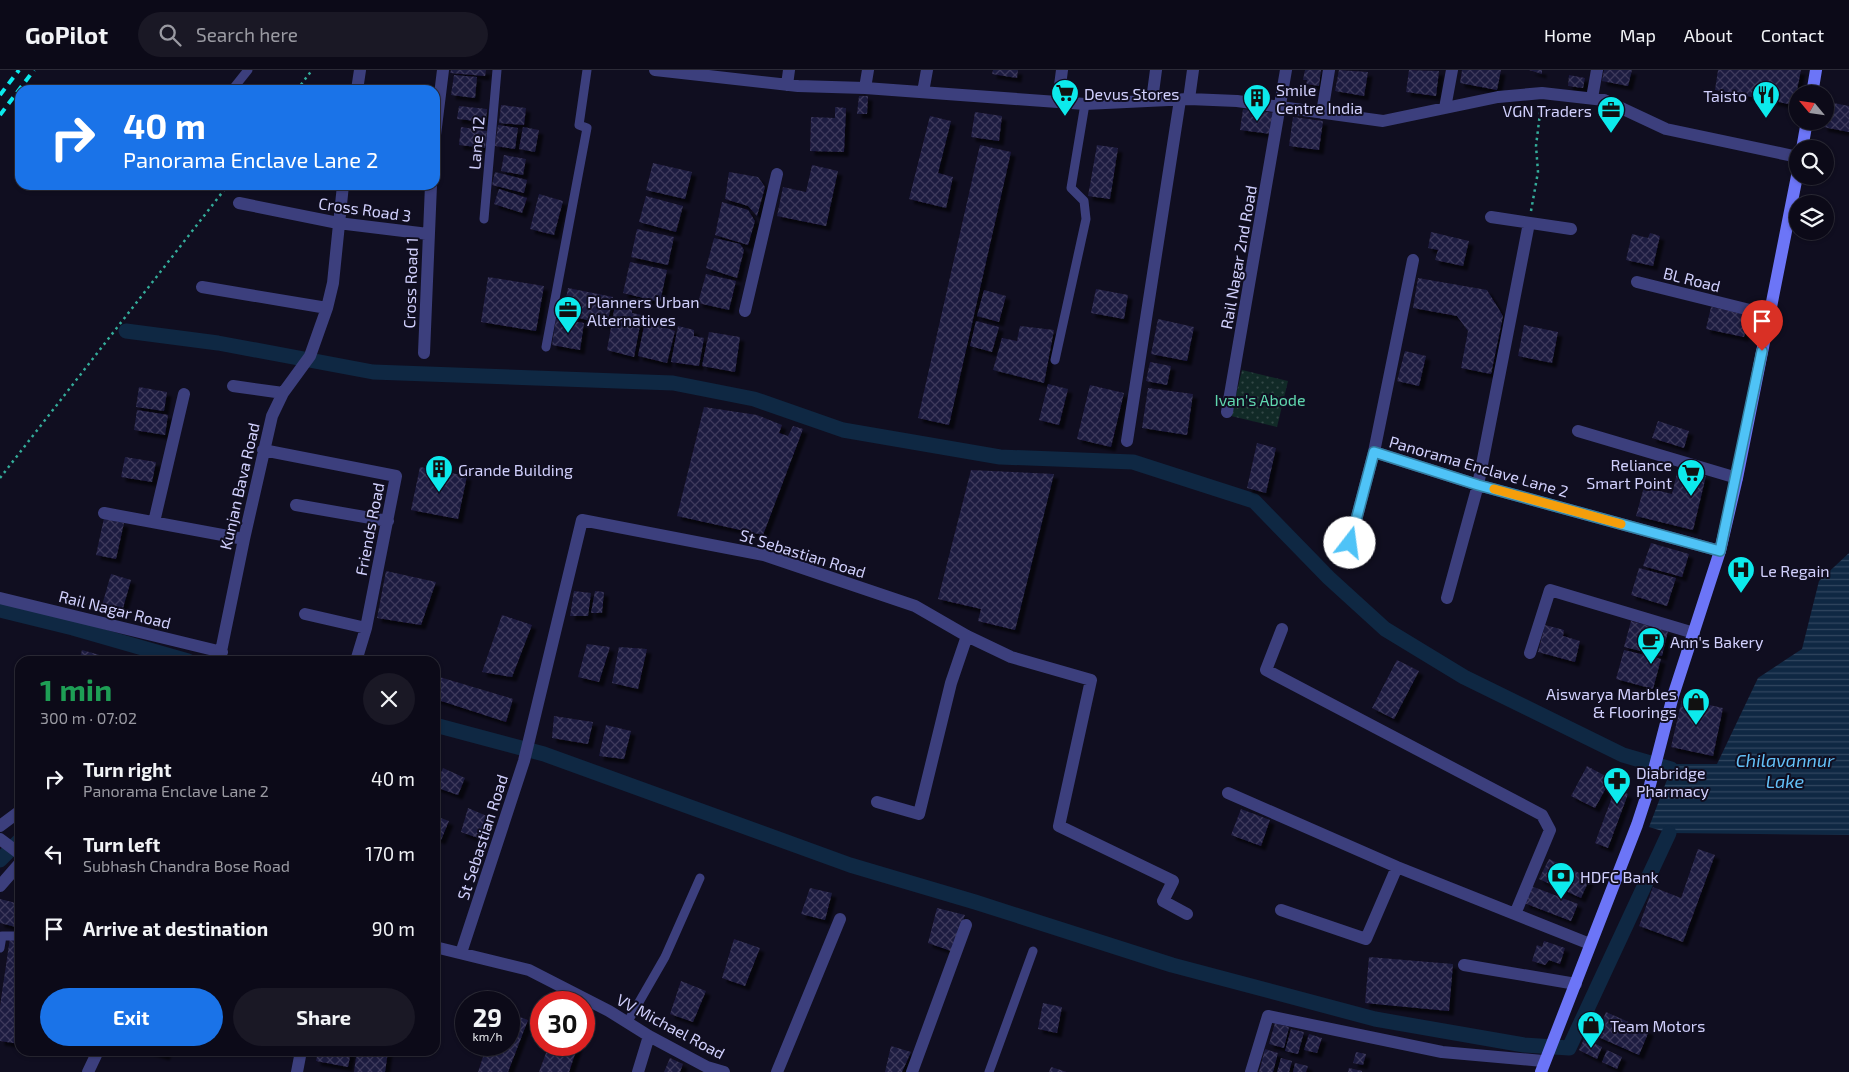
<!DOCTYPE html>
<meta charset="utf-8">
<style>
body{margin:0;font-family:"Exo 2",sans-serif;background:#1a1825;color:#f1f3f6;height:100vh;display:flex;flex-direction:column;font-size:19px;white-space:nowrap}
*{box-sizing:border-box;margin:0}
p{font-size:16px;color:#9a9aa2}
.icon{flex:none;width:28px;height:28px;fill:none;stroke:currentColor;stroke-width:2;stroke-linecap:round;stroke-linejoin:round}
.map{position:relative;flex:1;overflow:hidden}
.panel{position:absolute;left:15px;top:586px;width:425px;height:400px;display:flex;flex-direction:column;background:#0c0a18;border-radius:15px;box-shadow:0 1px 4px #0004,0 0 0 1px #2c2b37}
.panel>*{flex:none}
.top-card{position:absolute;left:15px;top:15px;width:425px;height:105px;border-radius:15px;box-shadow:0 1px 4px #0004,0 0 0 1px #2c2b37;background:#1a73e8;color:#fff;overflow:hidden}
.needle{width:32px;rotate:299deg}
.buttons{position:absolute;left:1789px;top:15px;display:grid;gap:10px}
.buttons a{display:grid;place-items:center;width:45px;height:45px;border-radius:50%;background:#0c0a18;box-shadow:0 1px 4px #0004,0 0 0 1px #2c2b37;font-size:25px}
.speed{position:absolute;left:455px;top:921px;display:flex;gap:10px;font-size:25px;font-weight:700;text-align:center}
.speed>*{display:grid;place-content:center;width:65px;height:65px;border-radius:50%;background:#0c0a18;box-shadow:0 1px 4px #0004,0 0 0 1px #2c2b37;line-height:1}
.speed small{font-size:12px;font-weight:400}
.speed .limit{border:8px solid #d22;background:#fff;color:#111}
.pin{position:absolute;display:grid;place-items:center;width:42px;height:42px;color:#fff;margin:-51px -21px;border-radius:50% 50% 50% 0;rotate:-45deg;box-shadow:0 0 5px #0007}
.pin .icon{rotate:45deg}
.me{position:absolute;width:55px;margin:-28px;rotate:15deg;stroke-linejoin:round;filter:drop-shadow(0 0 4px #0008)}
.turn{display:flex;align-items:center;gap:18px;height:105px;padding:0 25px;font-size:22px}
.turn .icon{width:65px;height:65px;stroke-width:2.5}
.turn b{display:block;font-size:35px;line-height:42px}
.round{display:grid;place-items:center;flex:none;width:52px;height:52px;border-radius:26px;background:#1a1825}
.head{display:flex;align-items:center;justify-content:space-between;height:85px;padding:0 25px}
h1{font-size:30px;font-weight:700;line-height:38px;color:#1e9e55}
.primary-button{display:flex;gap:10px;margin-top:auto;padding:10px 25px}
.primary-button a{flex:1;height:58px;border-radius:30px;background:#1a73e8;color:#fff;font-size:20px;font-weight:700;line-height:58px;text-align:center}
.primary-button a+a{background:#1a1825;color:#f1f3f6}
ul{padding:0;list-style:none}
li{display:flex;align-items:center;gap:15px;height:75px;padding:0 25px}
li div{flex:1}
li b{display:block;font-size:19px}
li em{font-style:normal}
header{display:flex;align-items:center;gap:30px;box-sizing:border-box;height:70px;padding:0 25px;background:#0c0a18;border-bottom:1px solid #2c2b37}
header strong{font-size:24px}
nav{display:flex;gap:28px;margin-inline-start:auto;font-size:18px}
.search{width:350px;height:45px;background:#1a1825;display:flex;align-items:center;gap:12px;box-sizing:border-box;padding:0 18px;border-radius:28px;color:#9a9aa2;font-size:19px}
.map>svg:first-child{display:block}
</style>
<header>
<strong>GoPilot</strong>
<div class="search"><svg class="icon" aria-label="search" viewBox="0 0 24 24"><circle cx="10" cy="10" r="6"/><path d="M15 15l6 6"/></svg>Search here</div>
<nav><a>Home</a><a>Map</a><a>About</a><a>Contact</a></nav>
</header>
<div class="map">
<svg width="1849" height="1002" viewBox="0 0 1849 1002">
<defs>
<pattern id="park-dots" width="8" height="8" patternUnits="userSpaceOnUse" patternTransform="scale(1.25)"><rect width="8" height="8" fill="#112a27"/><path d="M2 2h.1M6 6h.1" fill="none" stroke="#334847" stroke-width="1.8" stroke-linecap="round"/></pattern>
<pattern id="water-rules" width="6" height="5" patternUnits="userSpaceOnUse" patternTransform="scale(1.25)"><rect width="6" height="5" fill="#0f2843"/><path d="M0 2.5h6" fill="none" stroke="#31465f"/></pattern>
<pattern id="building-cross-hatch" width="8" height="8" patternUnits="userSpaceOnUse" patternTransform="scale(1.25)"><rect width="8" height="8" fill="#1f1b40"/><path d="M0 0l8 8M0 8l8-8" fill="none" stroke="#3e3b5c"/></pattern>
<filter id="shadow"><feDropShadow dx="4.5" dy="4.5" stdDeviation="1" flood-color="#0009"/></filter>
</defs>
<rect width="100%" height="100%" fill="#100e20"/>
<path fill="url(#park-dots)" d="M1242,300L1288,311L1277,357L1231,346Z"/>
<path fill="url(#water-rules)" d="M1849,483V765L1669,763L1649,757L1673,694H1717L1758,608L1802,579L1819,511Z"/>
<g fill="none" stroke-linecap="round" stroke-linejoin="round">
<path stroke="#0f2843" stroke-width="15" d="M126,261L218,273L373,302L673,313L754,329L843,360L1000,387L1133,392L1254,431L1329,508L1385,559L1464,607L1623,685L1671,699
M0,540L73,558L188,591
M435,655L544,684L850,795L975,832L1172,895L1375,949L1524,975L1569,978L1669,763
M0,790L20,770"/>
</g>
<path fill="url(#building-cross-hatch)" filter="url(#shadow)" d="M451,0H486L485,6L450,3Z
M993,0H1018L1017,8L992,4Z
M1305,0H1321L1319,16L1306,14L1307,10H1303Z
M1339,0L1368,2L1364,26L1335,21Z
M1409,0L1439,1L1436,26L1406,22Z
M1462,0H1501L1497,20L1460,13Z
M1529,0H1542V4Z
M1604,0H1632L1628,16L1602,11Z
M1718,0H1801L1794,35L1715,20Z
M454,5L477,7L475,28L451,25Z
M1569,5L1585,8L1583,18L1568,16Z
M859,26H868L867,44H857Z
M1828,32L1849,36V62L1823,57Z
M501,35L526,38L524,55L499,53Z
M459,36L487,39L486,52L457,49Z
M835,37L846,38L844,82L810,81L811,47L835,48Z
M1243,39L1274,43L1271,64L1240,60Z
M975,42L1002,46L999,71L971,67Z
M930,46L951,51L938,103L953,107L946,138L909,129Z
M1293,47L1323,51L1319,80L1289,76Z
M498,55L518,58L515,79L495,76Z
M461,57L487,61L485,78L459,75Z
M523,57L539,60L535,82L519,79Z
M980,75L1011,82L949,355L918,348Z
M1097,75L1118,78L1110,129L1088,126Z
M504,85L526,89L523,105L501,101Z
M653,93L692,102L685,129L646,120Z
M812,95L838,101L826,156L777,146L783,117L806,122Z
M495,102L527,110L524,123L492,115Z
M729,102L758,107L765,117L757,146L748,136L725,129Z
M499,119L527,128L522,143L494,134Z
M539,124L563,131L554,165L530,159Z
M646,126L683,136L676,162L639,152Z
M722,132L748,140L755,151L748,175L715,165Z
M637,159L674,167L668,195L631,187Z
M1431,162L1469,171L1463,196L1435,190L1438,180L1428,178Z
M1650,163L1660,166L1653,196L1626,190L1632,164L1648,168Z
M714,168L740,174L744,180L737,208L706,198Z
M630,192L667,200L660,232L623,223Z
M706,204L736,211L729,240L698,233Z
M488,207L544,216L536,261L481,252Z
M1418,208L1487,220L1503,246L1491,304L1461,298L1468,261L1457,246L1413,238Z
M568,218L613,227L607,255L563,244Z
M1096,219L1128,225L1124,249L1091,243Z
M984,220L1006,226L999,252L977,246Z
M615,235L632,239V243L642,245L634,287L607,280Z
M1711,237L1749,245L1744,267L1706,259Z
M646,246L663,250V257L675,261L667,293L638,286Z
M556,249L584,253L580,280L552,275Z
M1158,249L1194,257L1187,291L1151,284Z
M976,251L999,257L992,282L970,276Z
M1524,255L1558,262L1552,293L1518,286Z
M678,256L694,260V266L704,268L699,296L671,292Z
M1020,256L1054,260L1044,313L993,300L1002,268L1017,271Z
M709,262L740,267L735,302L702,296Z
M1405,281L1426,286L1419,316L1397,311Z
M1150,292L1171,296L1167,315L1146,311Z
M1048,314L1068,319L1059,355L1039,350Z
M1090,315L1124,323L1111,377L1077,369Z
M139,317L167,322L164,341L136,337Z
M1148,318L1193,324L1187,365L1142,358Z
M704,337L757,345L782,355L779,363L788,366L793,356L803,359L763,465L677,446Z
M137,340L168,345L165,365L134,360Z
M1658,351L1689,361L1684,378L1652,368Z
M1257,373L1276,378L1266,423L1247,418Z
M125,387L156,392L152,412L121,407Z
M420,397L467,406L458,449L411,440Z
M1678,399L1706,406L1693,460L1636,446L1644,417L1672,424Z
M971,400L1054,404L1015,560L978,551L981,539L938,529Z
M104,448L124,453L116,489L96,485Z
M1651,473L1689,484L1682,507L1643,496Z
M1639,498L1676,508L1667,536L1631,525Z
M386,501L436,512L421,555L377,548Z
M111,504L131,510L121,545L101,539Z
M574,521L591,523L588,546H570Z
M595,521L604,522L602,543H591Z
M502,545L532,555L512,607L482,602Z
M1631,551L1668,561L1662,586L1624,577Z
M1545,555L1564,560L1563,566L1580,571L1575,592L1538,582Z
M587,574L610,577L599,612L578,607Z
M619,577L647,579L638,619L612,613Z
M82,580L103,586L102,591H79Z
M1624,580L1661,589L1653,619L1616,609Z
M1397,590L1419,601L1394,649L1372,638Z
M436,606L513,629L506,652L435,629Z
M1682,629L1723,638L1713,686L1671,677Z
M554,646L593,652L588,674L552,668Z
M606,655L631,661L624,689L599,686Z
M1587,696L1611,709L1595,738L1571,726Z
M443,698L465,708L458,725L435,717Z
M1615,719L1628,724L1608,778L1595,773Z
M468,738L489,747L478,768L461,762Z
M1241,739L1270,750L1261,776L1231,765Z
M435,746L449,751L441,770L435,768Z
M1698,779L1715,785L1683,872L1639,856L1653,817L1681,828Z
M1549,789L1590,808L1581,828L1539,809Z
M1531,816L1578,834L1571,851L1524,833Z
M810,818L832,823L825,850L801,844Z
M0,829L20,834V858L0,853Z
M937,838L965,845L951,881L928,873Z
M10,868L20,869V974L0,971V936Z
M734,869L760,878L745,916L722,908Z
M1544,871L1565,878L1560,894L1549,890L1545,895L1532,891L1537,875L1542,877Z
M1369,887L1453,894L1449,941L1365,933Z
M681,911L706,921L693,952L670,944Z
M1043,933L1062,937L1057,963L1038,959Z
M1606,942L1649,961L1639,985L1596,966Z
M509,943L528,950L508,1002H478L487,975H509Z
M1275,953L1289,957L1284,978L1269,974Z
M1291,959L1304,962L1298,984L1285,981Z
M1309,964L1322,968L1317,983L1304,980Z
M1584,969L1602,977L1597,989L1579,980Z
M549,975H578L569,1002H539Z
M891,976L911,982L902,1002H885Z
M1265,979L1278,983L1273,1002H1259Z
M1607,980L1622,987L1617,999L1602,992Z
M149,981H167L165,986Z
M318,981H351L348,997L316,991Z
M357,981H388L385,1002H354Z
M1356,982L1366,984L1363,995L1353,993Z
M670,988L683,994L680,1002H664Z
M1281,988L1292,991L1289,1002H1277Z
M1295,993L1308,996L1306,1002H1293Z
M1051,997L1067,1002H1049Z
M1349,998L1362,1001V1002H1348Z"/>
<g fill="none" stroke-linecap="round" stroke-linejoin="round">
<path stroke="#34ac9a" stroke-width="2.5" stroke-dasharray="2.5 4" stroke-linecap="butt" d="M297,20L312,0
M1531,141L1538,102L1536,76L1541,35
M0,408L228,115"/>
<path stroke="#3c3f7d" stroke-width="9" d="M232,20L248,0
M155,116L156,115
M484,149L497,0
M546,277L587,58L579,55L587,0
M1055,290L1086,149L1084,131L1071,118L1085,34
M0,878L2,866H20
M627,953L665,887L700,808
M989,1002L1033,881"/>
<path stroke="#3c3f7d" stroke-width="12" d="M655,0L798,16L865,18L1085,34L1189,29L1237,31L1383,51L1498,27L1542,23L1604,30L1666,59L1798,87
M787,15L789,0
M865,18L868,0
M357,20L360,0
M923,22L927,0
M1592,28L1597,0
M1189,29L1193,0
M1152,30L1156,0
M1058,31L1062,0
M1445,38L1452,0
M1322,43L1329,0
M435,65L443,0
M239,133L338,153L428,164
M1491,147L1571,159
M1637,212L1770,245
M202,217L327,238
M745,241L777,104
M424,283L431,115
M233,316L283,323
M1227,342L1286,0
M1578,361L1737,408
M1127,371L1180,30
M263,380L396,406L366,558L356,591
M1374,382L1478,415L1720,481
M296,435L388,451
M104,443L244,469
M154,452L184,324
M1350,473L1374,382L1413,190
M0,528L222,582
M1447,528L1478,415L1529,153
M305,544L366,558
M1282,559L1266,600L1542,745L1550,760L1515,844
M1530,583L1550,520L1694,563
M219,591L244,469L272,346L283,323L310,286L327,238L333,213L343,115
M1228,723L1397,797L1590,874
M877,732L919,744L951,613L967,566
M0,756L20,741
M0,769L20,784
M0,816L20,793
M1281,840L1366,869L1397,797
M435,877L529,900L609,941L649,966L707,997L724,1002
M461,883L524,691L582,450L764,485L915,536L967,566L1011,587L1091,610L1059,756L1173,811L1163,831L1187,844
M1464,895L1576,914
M88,1002L98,981
M297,1002L301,981
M638,1002L649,966
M777,1002L840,849
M912,1002L966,855
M1251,1002L1268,946L1442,982L1543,991"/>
<path stroke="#6c75f7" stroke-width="12" d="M1812,24L1816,0
M1802,79L1807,51
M1541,1002L1637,755L1650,715L1673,626L1720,481L1737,408L1798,101"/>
<path stroke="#0ceaec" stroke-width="4" stroke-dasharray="8 6" stroke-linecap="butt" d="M0,25L19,0
M0,45L34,0"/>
</g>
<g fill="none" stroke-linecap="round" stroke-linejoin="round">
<defs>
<path id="route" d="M1350,473L1374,382L1478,415L1720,481L1762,281"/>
</defs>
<use href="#route" stroke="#337fa1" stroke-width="12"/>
<use href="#route" stroke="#4fc3f7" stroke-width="9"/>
<path stroke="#f59e0b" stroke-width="9" d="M1494,419L1621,454"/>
</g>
<defs>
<symbol id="supermarket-pin" viewBox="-11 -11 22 30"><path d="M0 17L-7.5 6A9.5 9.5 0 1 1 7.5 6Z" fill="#0ceaec" stroke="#100e20"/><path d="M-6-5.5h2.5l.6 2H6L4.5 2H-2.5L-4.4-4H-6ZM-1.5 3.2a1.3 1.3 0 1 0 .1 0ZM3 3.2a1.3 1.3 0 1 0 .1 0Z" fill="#111"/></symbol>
<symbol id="restaurant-pin" viewBox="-11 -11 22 30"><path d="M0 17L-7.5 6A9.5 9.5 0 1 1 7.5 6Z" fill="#0ceaec" stroke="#100e20"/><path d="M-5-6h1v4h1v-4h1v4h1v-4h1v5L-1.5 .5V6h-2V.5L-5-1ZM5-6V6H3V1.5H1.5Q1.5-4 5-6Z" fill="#111"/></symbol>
<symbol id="building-pin" viewBox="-11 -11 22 30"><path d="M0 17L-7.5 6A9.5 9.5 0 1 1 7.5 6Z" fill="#0ceaec" stroke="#100e20"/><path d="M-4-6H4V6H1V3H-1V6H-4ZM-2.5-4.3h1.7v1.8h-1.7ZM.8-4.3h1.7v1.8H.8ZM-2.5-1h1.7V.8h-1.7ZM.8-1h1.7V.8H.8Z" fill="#111"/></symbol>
<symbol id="office-pin" viewBox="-11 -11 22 30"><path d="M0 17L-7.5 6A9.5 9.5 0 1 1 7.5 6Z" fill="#0ceaec" stroke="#100e20"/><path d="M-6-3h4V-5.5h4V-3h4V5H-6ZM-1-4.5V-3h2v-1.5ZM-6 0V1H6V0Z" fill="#111"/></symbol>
<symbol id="hospital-pin" viewBox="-11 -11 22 30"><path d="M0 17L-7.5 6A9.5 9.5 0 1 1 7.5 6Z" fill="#0ceaec" stroke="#100e20"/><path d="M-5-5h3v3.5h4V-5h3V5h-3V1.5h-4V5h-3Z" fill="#111"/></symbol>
<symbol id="cafe-pin" viewBox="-11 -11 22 30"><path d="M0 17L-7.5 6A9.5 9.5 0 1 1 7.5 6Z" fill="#0ceaec" stroke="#100e20"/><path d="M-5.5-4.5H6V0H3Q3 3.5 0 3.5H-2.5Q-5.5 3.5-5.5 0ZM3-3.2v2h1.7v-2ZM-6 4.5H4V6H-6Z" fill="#111"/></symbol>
<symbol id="shop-pin" viewBox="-11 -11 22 30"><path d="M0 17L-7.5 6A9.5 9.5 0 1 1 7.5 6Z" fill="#0ceaec" stroke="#100e20"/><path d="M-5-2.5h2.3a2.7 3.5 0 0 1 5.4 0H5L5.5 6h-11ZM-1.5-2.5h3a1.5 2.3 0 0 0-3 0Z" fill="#111"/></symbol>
<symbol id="pharmacy-pin" viewBox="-11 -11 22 30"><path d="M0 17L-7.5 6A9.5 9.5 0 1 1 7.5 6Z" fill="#0ceaec" stroke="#100e20"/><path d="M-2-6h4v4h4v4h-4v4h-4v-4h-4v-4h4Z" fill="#111"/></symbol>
<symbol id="bank-pin" viewBox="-11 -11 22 30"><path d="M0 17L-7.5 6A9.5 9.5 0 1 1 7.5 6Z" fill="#0ceaec" stroke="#100e20"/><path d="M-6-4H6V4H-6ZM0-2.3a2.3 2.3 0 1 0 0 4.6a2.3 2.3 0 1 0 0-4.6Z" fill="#111"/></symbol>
</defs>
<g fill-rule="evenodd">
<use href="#supermarket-pin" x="1049" y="7" width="32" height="43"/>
<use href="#restaurant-pin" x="1750" y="9" width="32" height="43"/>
<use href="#building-pin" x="1241" y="12" width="32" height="43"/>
<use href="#office-pin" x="1595" y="24" width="32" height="43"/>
<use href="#office-pin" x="552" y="224" width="32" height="43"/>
<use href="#building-pin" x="423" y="383" width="32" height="43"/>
<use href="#supermarket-pin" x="1675" y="387" width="32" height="43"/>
<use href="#hospital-pin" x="1725" y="484" width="32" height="43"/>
<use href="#cafe-pin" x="1635" y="555" width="32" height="43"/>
<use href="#shop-pin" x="1680" y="616" width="32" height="43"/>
<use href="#pharmacy-pin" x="1601" y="695" width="32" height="43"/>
<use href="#bank-pin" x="1545" y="790" width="32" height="43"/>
<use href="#shop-pin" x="1575" y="939" width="32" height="43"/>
</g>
<g text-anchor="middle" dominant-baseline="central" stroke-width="4" stroke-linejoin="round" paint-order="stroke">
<g font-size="16" fill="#d1d0fd" stroke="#100e20" text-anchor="start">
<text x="1276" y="19">Smile<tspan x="1276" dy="18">Centre India</tspan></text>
<text x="1084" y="23">Devus Stores</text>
<text x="1747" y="25" text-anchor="end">Taisto</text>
<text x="1592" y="40" text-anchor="end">VGN Traders</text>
<text x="587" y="231">Planners Urban<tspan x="587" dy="18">Alternatives</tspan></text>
<text x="1672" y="394" text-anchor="end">Reliance<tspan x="1672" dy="18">Smart Point</tspan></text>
<text x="458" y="399">Grande Building</text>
<text x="1760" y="500">Le Regain</text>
<text x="1670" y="571">Ann's Bakery</text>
<text x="1677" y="623" text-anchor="end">Aiswarya Marbles<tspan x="1677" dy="18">&amp; Floorings</tspan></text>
<text x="1636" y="702">Diabridge<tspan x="1636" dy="18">Pharmacy</tspan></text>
<text x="1580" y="806">HDFC Bank</text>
<text x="1610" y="955">Team Motors</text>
</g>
<g font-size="16" fill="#d1d0fd" stroke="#100e20">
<text transform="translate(476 73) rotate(-85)">Lane 12</text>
<text transform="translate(365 139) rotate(8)">Cross Road 3</text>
<text transform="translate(1238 187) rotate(-80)">Rail Nagar 2nd Road</text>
<text transform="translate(1692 209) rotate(14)">BL Road</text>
<text transform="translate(410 213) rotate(-88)">Cross Road 1</text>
<text transform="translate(1479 396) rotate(16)">Panorama Enclave Lane 2</text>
<text transform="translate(239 416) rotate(-77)">Kunjan Bava Road</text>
<text transform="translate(369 459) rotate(-79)">Friends Road</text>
<text transform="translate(803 483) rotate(17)">St Sebastian Road</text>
<text transform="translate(115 539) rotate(14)">Rail Nagar Road</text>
<text transform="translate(482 767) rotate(-72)">St Sebastian Road</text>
<text transform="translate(671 956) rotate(28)">VV Michael Road</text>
</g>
<g font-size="16" fill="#60d8af" stroke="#100e20">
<text x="1260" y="329">Ivan's Abode</text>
</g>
<g font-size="18" font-style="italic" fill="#63c0f7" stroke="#100e20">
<text x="1785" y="690">Chilavannur<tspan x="1785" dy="21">Lake</tspan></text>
</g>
</g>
</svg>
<div class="buttons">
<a><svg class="needle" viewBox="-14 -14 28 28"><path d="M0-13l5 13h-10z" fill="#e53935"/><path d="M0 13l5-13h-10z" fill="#9a9aa2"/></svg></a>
<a><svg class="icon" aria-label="search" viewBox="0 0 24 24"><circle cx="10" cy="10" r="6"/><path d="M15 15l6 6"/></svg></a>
<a><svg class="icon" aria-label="layers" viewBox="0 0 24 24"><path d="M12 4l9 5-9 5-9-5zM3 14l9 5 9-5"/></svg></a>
</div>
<div class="speed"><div>29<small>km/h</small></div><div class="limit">30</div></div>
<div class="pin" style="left:1762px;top:281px;background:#d93025"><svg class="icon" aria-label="arrive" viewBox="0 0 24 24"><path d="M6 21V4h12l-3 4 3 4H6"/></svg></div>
<svg class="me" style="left:1350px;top:473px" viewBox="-20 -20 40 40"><circle r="19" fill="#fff"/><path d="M0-13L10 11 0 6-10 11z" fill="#4fc3f7"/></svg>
<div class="top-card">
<div class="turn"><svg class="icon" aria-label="right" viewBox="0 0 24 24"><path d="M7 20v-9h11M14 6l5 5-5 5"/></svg><div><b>40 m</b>Panorama Enclave Lane 2</div></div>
</div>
<section class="panel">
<div class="head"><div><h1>1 min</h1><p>300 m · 07:02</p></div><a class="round"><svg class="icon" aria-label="close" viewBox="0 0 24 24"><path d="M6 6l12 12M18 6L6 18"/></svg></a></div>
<ul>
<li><svg class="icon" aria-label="right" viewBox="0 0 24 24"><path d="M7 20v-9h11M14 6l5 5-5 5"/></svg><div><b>Turn right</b><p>Panorama Enclave Lane 2</p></div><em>40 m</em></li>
<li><svg class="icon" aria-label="left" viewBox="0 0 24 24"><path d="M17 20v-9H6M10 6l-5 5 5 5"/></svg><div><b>Turn left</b><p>Subhash Chandra Bose Road</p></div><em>170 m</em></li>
<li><svg class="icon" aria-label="arrive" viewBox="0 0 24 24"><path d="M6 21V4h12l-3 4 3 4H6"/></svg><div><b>Arrive at destination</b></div><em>90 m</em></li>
</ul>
<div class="primary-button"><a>Exit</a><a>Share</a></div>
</section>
</div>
